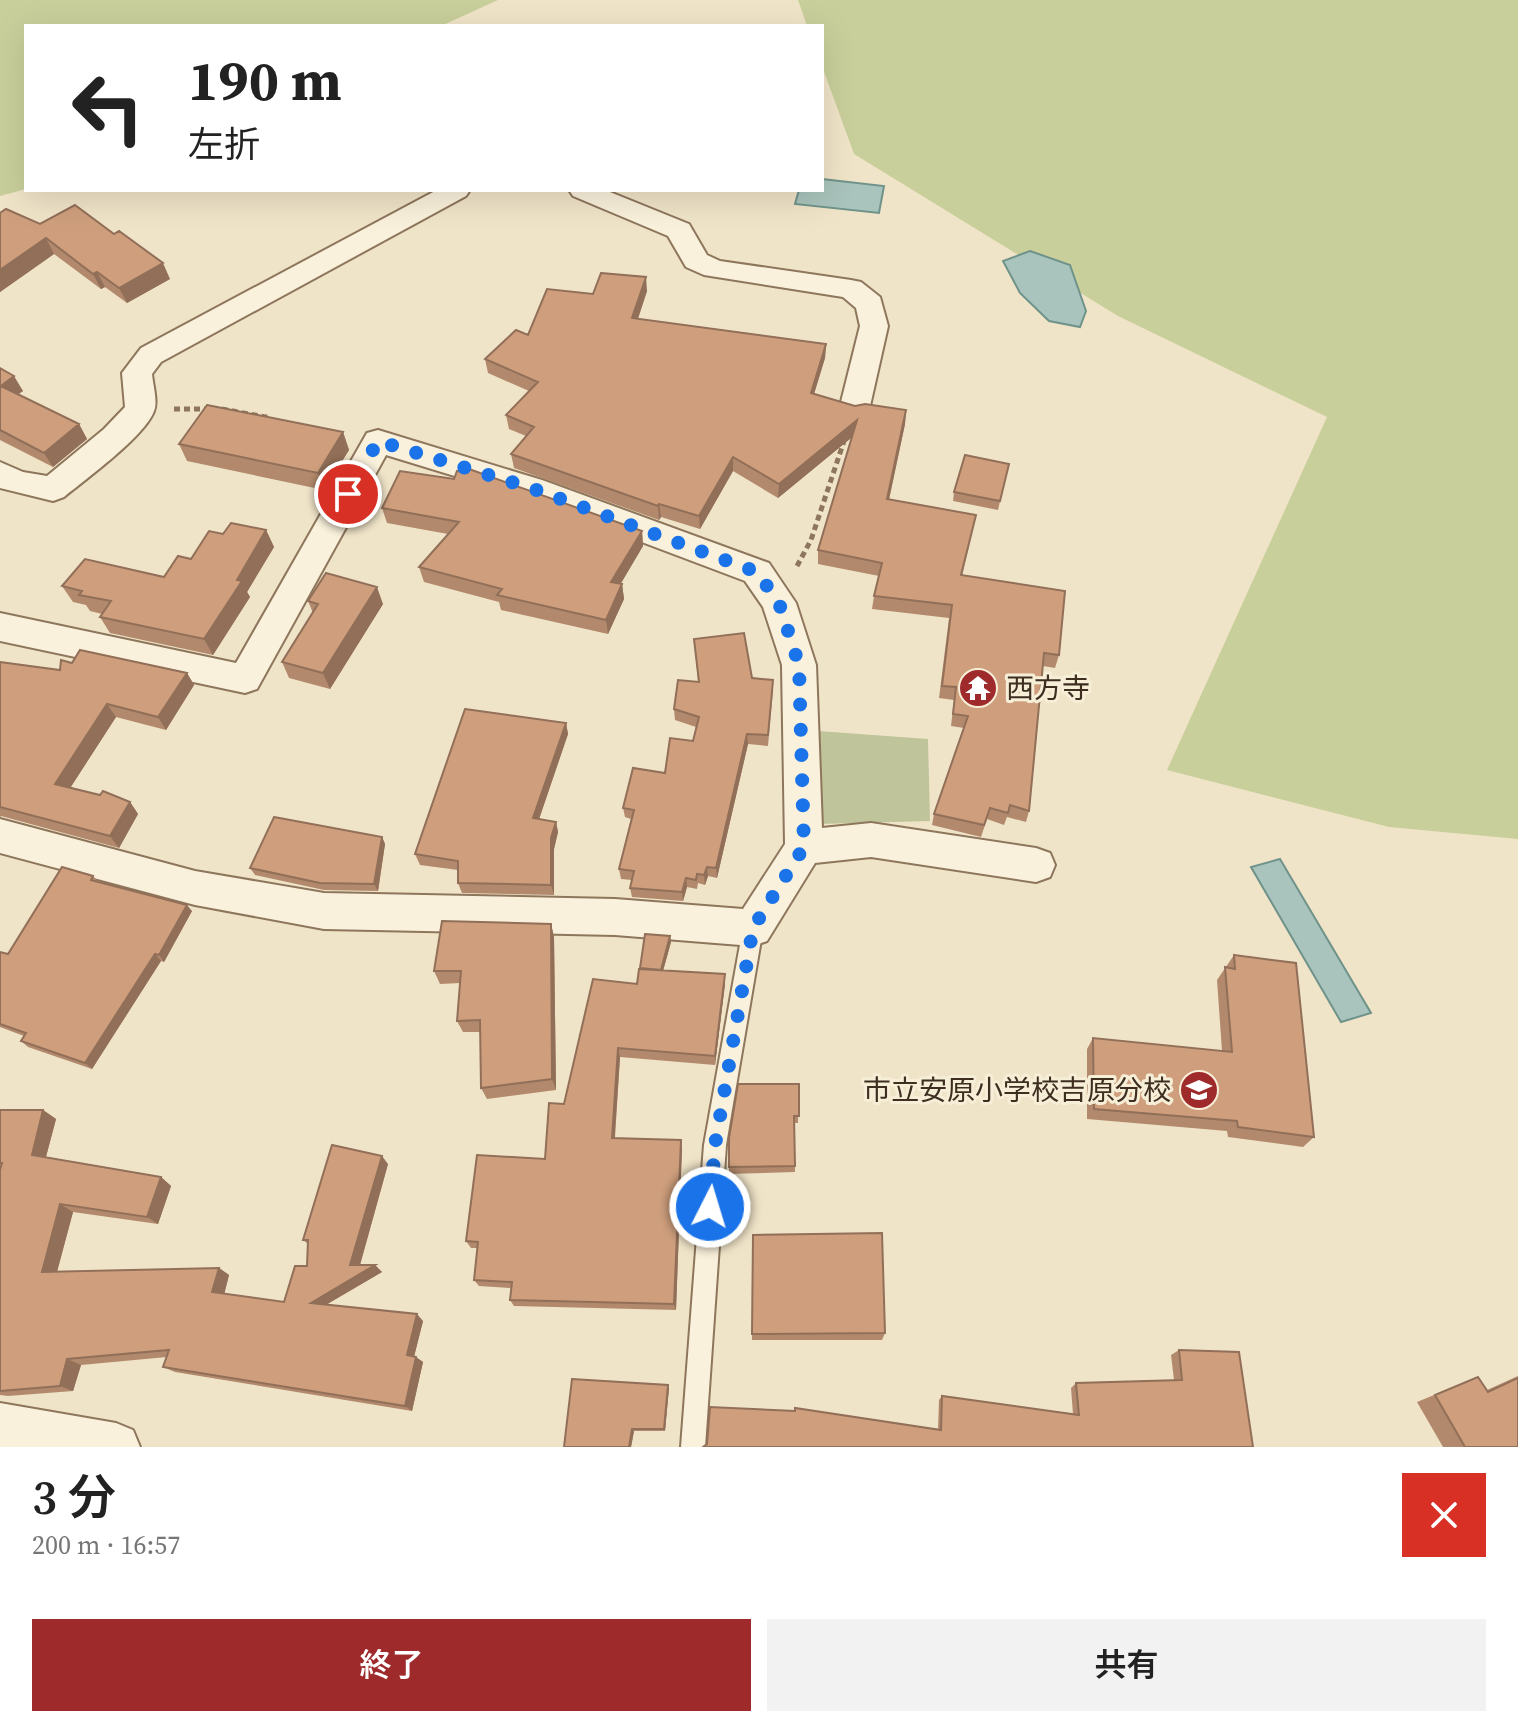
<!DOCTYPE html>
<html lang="ja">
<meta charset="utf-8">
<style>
body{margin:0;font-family:"Source Serif 4","Noto Sans JP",serif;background:#f2f2f2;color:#222;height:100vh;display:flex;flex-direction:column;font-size:30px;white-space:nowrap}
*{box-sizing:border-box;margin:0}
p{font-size:26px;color:#767676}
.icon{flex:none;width:44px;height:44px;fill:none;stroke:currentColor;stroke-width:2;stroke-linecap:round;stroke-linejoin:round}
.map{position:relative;height:1447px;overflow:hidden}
.drawer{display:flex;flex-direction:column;background:#fff;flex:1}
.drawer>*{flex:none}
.guide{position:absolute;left:24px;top:24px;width:800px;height:168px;border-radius:0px;box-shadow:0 8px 32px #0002;background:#fff;color:#222;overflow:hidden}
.pin{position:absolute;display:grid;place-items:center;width:68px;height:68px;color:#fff;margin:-34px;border:4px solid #fff;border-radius:50%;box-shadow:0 2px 8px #0007}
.me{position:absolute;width:88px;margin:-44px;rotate:5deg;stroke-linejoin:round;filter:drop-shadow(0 0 6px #0008)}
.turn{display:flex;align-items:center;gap:28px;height:168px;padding:0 32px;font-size:36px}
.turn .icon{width:104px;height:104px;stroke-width:2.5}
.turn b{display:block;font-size:56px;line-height:68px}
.round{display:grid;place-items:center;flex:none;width:84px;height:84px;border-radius:0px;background:#f2f2f2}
.headline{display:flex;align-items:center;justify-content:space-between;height:136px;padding:0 32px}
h1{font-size:48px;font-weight:600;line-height:60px}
.cta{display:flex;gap:16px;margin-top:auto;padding:16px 32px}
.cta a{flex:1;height:92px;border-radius:0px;background:#9e2a2b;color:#fff;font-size:32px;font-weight:600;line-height:92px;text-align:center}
.cta a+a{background:#f2f2f2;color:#222}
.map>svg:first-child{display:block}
</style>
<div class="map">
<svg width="1518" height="1447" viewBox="0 0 1518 1447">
<rect width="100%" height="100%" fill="#f0e4c8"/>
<path fill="#c9cf9b" d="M0,0H498L441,26H26V189L0,196Z
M798,0H1518V839L1389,827L1167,770L1327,417L1118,316L854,154L822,66V26H807Z"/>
<path fill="#bfc49a" d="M818,731L928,739L930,821L819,824Z"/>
<path fill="#a9c4bc" stroke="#6f938a" stroke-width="2" d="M822,179L884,186L879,213L795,204L799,190H822Z
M1030,251L1070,265L1086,311L1080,327L1049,321L1020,293L1003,261Z
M1280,859L1371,1013L1341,1022L1251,867Z"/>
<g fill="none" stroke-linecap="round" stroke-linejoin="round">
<defs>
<path id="lane" d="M753,919L760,922L763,928L726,1145L705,1447H681L704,1145L743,928L746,922Z"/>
<path id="street" d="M437,190H470L466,196L161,362L152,374C153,385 158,402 154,411C145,436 86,479 64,497L53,501L0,488V462L23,472L47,476L104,429L125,407L122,373L141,348Z
M569,190H605L689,224L707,255L720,261L851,280L861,282L880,297L888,326L870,406L866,414L855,417L844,414L840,406L860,326L856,308L843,297L704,275L686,267L668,236L573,196Z
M378,430L542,480L769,563L796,603L816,665L822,828L871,823L1036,848L1050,853L1055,865L1050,877L1036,882L871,857L815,863L767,941L753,946L615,935L324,929L195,905L0,853V819L195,871L324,893L615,899L743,909L785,844L782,665L763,607L745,581L520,496L386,455L257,689L245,693L0,641V613L236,663L367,433Z
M0,1403L116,1423L133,1430L140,1447H0Z"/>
</defs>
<use href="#lane" stroke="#8d765c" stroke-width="4"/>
<use href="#street" stroke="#8d765c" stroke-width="4"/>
<path stroke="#8d765c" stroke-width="5" stroke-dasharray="6 4" stroke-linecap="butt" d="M174,409H208
M222,409L271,418
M797,566L811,540L844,441"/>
<use href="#lane" fill="#faf1dc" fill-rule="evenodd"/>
<use href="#street" fill="#faf1dc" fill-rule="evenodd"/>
</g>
<path fill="#b2896c" d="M0,213L170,279L127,303L105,287L101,289L54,254L0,292Z
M647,291L638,319L826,344L825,358L814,394L855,406L906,410L905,424L889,500L973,529L962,576L1059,655L1055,668L1043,666L1029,811L1026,822L1007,817L1004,825L987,819L981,837L932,825L934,814L964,728L951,726L954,700L939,698L949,618L872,609L874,596L879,576L818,564V550L852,437L778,498L733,471L700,529L661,517L659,520L514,468L511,454L526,436L509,429L506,415L529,391L488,373L485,359L528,335L593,294Z
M0,368L23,391L18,394L79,424L87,439L53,467L0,440Z
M343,432L349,450L324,490L187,461L179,444Z
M1009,464L998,510L953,501L954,492Z
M382,508L642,531L643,546L620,584H622L624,599L608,634L501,610L499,602L424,582L419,567L448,534L387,523Z
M266,530L274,547L247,592L250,597L213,655L110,633L100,617L102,614L90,611L86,605L73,602L62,586L164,577L191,559L223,534Z
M308,601L383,604L330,689L289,678L282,662L313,613Z
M694,639L773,690L768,746L748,744L717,878L708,876L705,885L698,883L697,889L687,887L683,901L632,897L630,888L632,880L621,879L619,869L631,819L625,817L623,808L665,773L693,741L696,727L675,720L674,709L698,681Z
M0,662L60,670L72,663L187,673L194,685L166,730L116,717L70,788L130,802L138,814L119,848L1,816L0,818Z
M566,723L568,734L539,819L556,822L558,832L554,849V895L462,893L458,883V870L420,865L415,854Z
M382,837L385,844L378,891L324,890L255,875L250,868Z
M93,876L99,882L192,911L164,962L161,961L92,1069L28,1047L21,1041L24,1036L0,1027V952L8,954Z
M551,924L554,937L556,1090L487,1099L481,1088L480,1032H463L457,1021L460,983L440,984L434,971Z
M670,936L671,942L663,971L725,974V984L715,1065L620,1057L615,1138L682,1148L676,1310L514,1306L510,1300L511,1288L479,1286L474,1280L477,1248H471L466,1241L545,1159L564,1104L637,984L640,968Z
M1234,955L1314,1137L1303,1147L1228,1137L1227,1131L1087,1119V1049L1093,1038L1222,1051L1217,980Z
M799,1084L798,1123H794L795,1172L729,1174V1138Z
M0,1110H43L56,1119L46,1157L161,1177L171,1186L158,1224L73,1212L57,1272L219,1268L229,1275L224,1294L284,1302L307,1266L308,1244L303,1240L388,1164L360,1265H375L382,1272L327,1304L423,1321L414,1356L423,1362L412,1411L175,1372L163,1367L167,1357L81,1365L73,1391L8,1396L0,1395Z
M753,1235L885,1333L882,1340H752Z
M1179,1350L1253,1447L938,1430L939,1400L942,1396L1073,1414L1071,1388L1076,1383L1174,1380L1171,1355Z
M1518,1376V1447H1443L1417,1402L1478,1377L1487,1390Z
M669,1388L665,1431H634L631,1447H564Z"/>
<path fill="#916f58" d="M46,238L54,254L0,292V270Z
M163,263L170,279L127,303L119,288Z
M97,272L105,287L101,289L93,274Z
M646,277L647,291L633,333L632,318Z
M826,344L825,358L810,407L811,393Z
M14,376L23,391L10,400L1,386Z
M906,410L905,424L886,513L887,499Z
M857,420L856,434L778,498L779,484Z
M79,424L87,439L53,467L44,453Z
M343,432L349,450L324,490L318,473Z
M733,457V471L700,529L699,516Z
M659,504L661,517L659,520L658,506Z
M266,530L274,547L247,592L250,597L213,655L204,639L237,580Z
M642,531L643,546L613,597L611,582Z
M622,584L624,599L608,634L606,620Z
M377,587L383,604L330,689L323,673Z
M187,673L194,685L166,730L158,717Z
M107,704L116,717L65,796L55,784Z
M566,723L568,734L536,828L533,818Z
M747,734L748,744L717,878L716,868Z
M130,802L138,814L119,848L110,836Z
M556,822L558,832L554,849V895L551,885V838Z
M382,837L385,844L378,891L374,884Z
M707,867L708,876L705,885L704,875Z
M686,878L687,887L683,901L682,892Z
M187,905L192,911L164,962L159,955Z
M551,924L554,937L556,1090L552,1079Z
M670,936L671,942L661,978L660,972Z
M155,954L161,961L92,1069L85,1063Z
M725,974V984L715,1065V1056Z
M618,1048L620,1057L614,1146L612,1138Z
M43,1110L56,1119L44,1164L32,1155Z
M681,1140L682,1148L676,1310L674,1304Z
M382,1156L388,1164L358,1272L350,1265Z
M161,1177L171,1186L158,1224L147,1217Z
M60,1204L73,1212L55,1279L42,1272Z
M375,1265L382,1272L319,1309L311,1303Z
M219,1268L229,1275L223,1299L212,1292Z
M417,1314L423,1321L413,1361L407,1355Z
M416,1357L423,1362L412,1411L405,1406Z
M67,1359L81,1365L73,1391L60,1386Z
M668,1385L669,1388L665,1431L664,1429Z
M632,1429L634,1431L631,1447H629Z"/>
<path fill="#cf9f7d" stroke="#916f58" stroke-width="2" d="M75,205L114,234L119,231L163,263L119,288L97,272L93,274L46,238L0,270V213L6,209L40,224Z
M601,273L646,277L632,318L826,344L811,393L855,406L865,404L906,410L887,499L976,515L961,575L1065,591L1059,655L1044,653L1029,811L1010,805L1008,813L990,808L984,825L934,814L968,716L953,714L956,687L942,686L952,605L874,596L882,563L818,550L857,420L779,484L733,457L699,516L659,504L658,506L511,454L534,427L506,415L538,382L485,359L516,330L528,335L547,289L593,294Z
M0,368L14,376L1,386L79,424L44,453L0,430Z
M207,405L343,432L318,473L179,444Z
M965,455L1009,464L1000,501L954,492Z
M469,469L642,531L611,582L622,584L606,620L497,595L502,589L419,567L459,522L382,508L400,471L454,479L457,471L467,473Z
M231,523L266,530L237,580L242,581L204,639L100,617L111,601L79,595L82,591L62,586L85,559L164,577L178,556L191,559L209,531L223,534Z
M326,573L377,587L323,673L282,662L318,604L308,601Z
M744,633L752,678L773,680L768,735L747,734L716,868L707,867L704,875L697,874L696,880L686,878L682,892L630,888L634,871L619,869L634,810L623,808L633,768L665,773L670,738L693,741L699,717L674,709L678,680L699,682L694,639Z
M80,650L187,673L158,717L107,704L55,784L100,795L103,791L130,802L110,836L0,807V662L60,670L61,660L72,663Z
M465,709L566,723L533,818L556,822L551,838V885L458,883V861L415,854Z
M274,817L382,837L374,884L320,883L250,868Z
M62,867L93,876L91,880L187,905L159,955L155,954L85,1063L21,1041L26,1033L0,1024V952L8,954Z
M442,921L551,924L552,1079L481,1088L480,1020L457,1021L461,971H434Z
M645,934L670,936L661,970L640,968Z
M1234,955L1296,963L1314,1137L1238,1127L1237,1121L1094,1109L1093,1038L1232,1052L1225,967L1235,969Z
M639,969L725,974L715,1056L618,1048L612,1138L681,1140L674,1304L510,1300L512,1282L474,1280L478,1242L466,1241L477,1155L545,1159L549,1103L564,1104L593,979L637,984Z
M738,1084H799V1116H794L795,1166L729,1167V1138Z
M0,1110H43L32,1155L161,1177L147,1217L60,1204L42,1272L219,1268L212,1292L284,1302L295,1266H307L308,1240H303L332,1145L382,1156L350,1265H375L311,1303L417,1314L407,1355L416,1357L405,1406L163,1367L169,1350L67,1359L60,1386L0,1391V1170L2,1163H0Z
M882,1233L885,1333L752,1334L753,1235Z
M1179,1350L1239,1352L1253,1447H703L707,1444L710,1407L795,1411V1408L941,1430L942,1396L1079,1415L1076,1383L1182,1380Z
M1478,1377L1488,1392L1518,1378V1447H1465L1435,1395Z
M572,1379L668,1385L664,1429H632L629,1447H564Z"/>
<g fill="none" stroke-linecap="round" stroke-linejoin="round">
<path stroke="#1a73e8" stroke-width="14" stroke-dasharray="0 25.2" d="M348,494L378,441L531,488L757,572L779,603L799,665L804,847L753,928L715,1145L710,1207"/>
</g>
<defs>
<symbol id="temple-disc" viewBox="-11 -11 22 22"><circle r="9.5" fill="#9e2a2b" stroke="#f7eed8"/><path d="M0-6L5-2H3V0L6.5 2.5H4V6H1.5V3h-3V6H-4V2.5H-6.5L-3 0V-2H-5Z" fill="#fff"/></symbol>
<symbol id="school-disc" viewBox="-11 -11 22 22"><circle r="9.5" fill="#9e2a2b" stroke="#f7eed8"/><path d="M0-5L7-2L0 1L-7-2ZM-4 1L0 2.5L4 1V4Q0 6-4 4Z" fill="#fff"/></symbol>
</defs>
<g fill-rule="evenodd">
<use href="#temple-disc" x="956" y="666" width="44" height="44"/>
<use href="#school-disc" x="1177" y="1068" width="44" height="44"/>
</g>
<g text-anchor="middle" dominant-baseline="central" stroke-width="6" stroke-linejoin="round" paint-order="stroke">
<g font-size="28" fill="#3d2e20" stroke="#f7eed8" text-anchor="start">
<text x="1006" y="688">西方寺</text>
<text x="1171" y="1090" text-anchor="end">市立安原小学校吉原分校</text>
</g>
</g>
</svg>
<div class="pin" style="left:348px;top:494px;background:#d93025"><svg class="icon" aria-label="arrive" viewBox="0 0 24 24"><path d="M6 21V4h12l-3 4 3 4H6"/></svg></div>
<svg class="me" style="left:710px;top:1207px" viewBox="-20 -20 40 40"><circle r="17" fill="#1a73e8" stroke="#fff" stroke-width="3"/><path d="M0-11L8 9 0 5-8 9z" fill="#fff"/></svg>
<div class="guide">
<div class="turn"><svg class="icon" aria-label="left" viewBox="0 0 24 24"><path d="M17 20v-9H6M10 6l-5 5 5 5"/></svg><div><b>190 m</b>左折</div></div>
</div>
</div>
<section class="drawer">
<div class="headline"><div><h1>3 分</h1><p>200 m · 16:57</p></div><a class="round" style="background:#d93025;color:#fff"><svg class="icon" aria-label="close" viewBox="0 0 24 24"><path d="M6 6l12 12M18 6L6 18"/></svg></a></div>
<div class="cta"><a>終了</a><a>共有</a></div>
</section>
